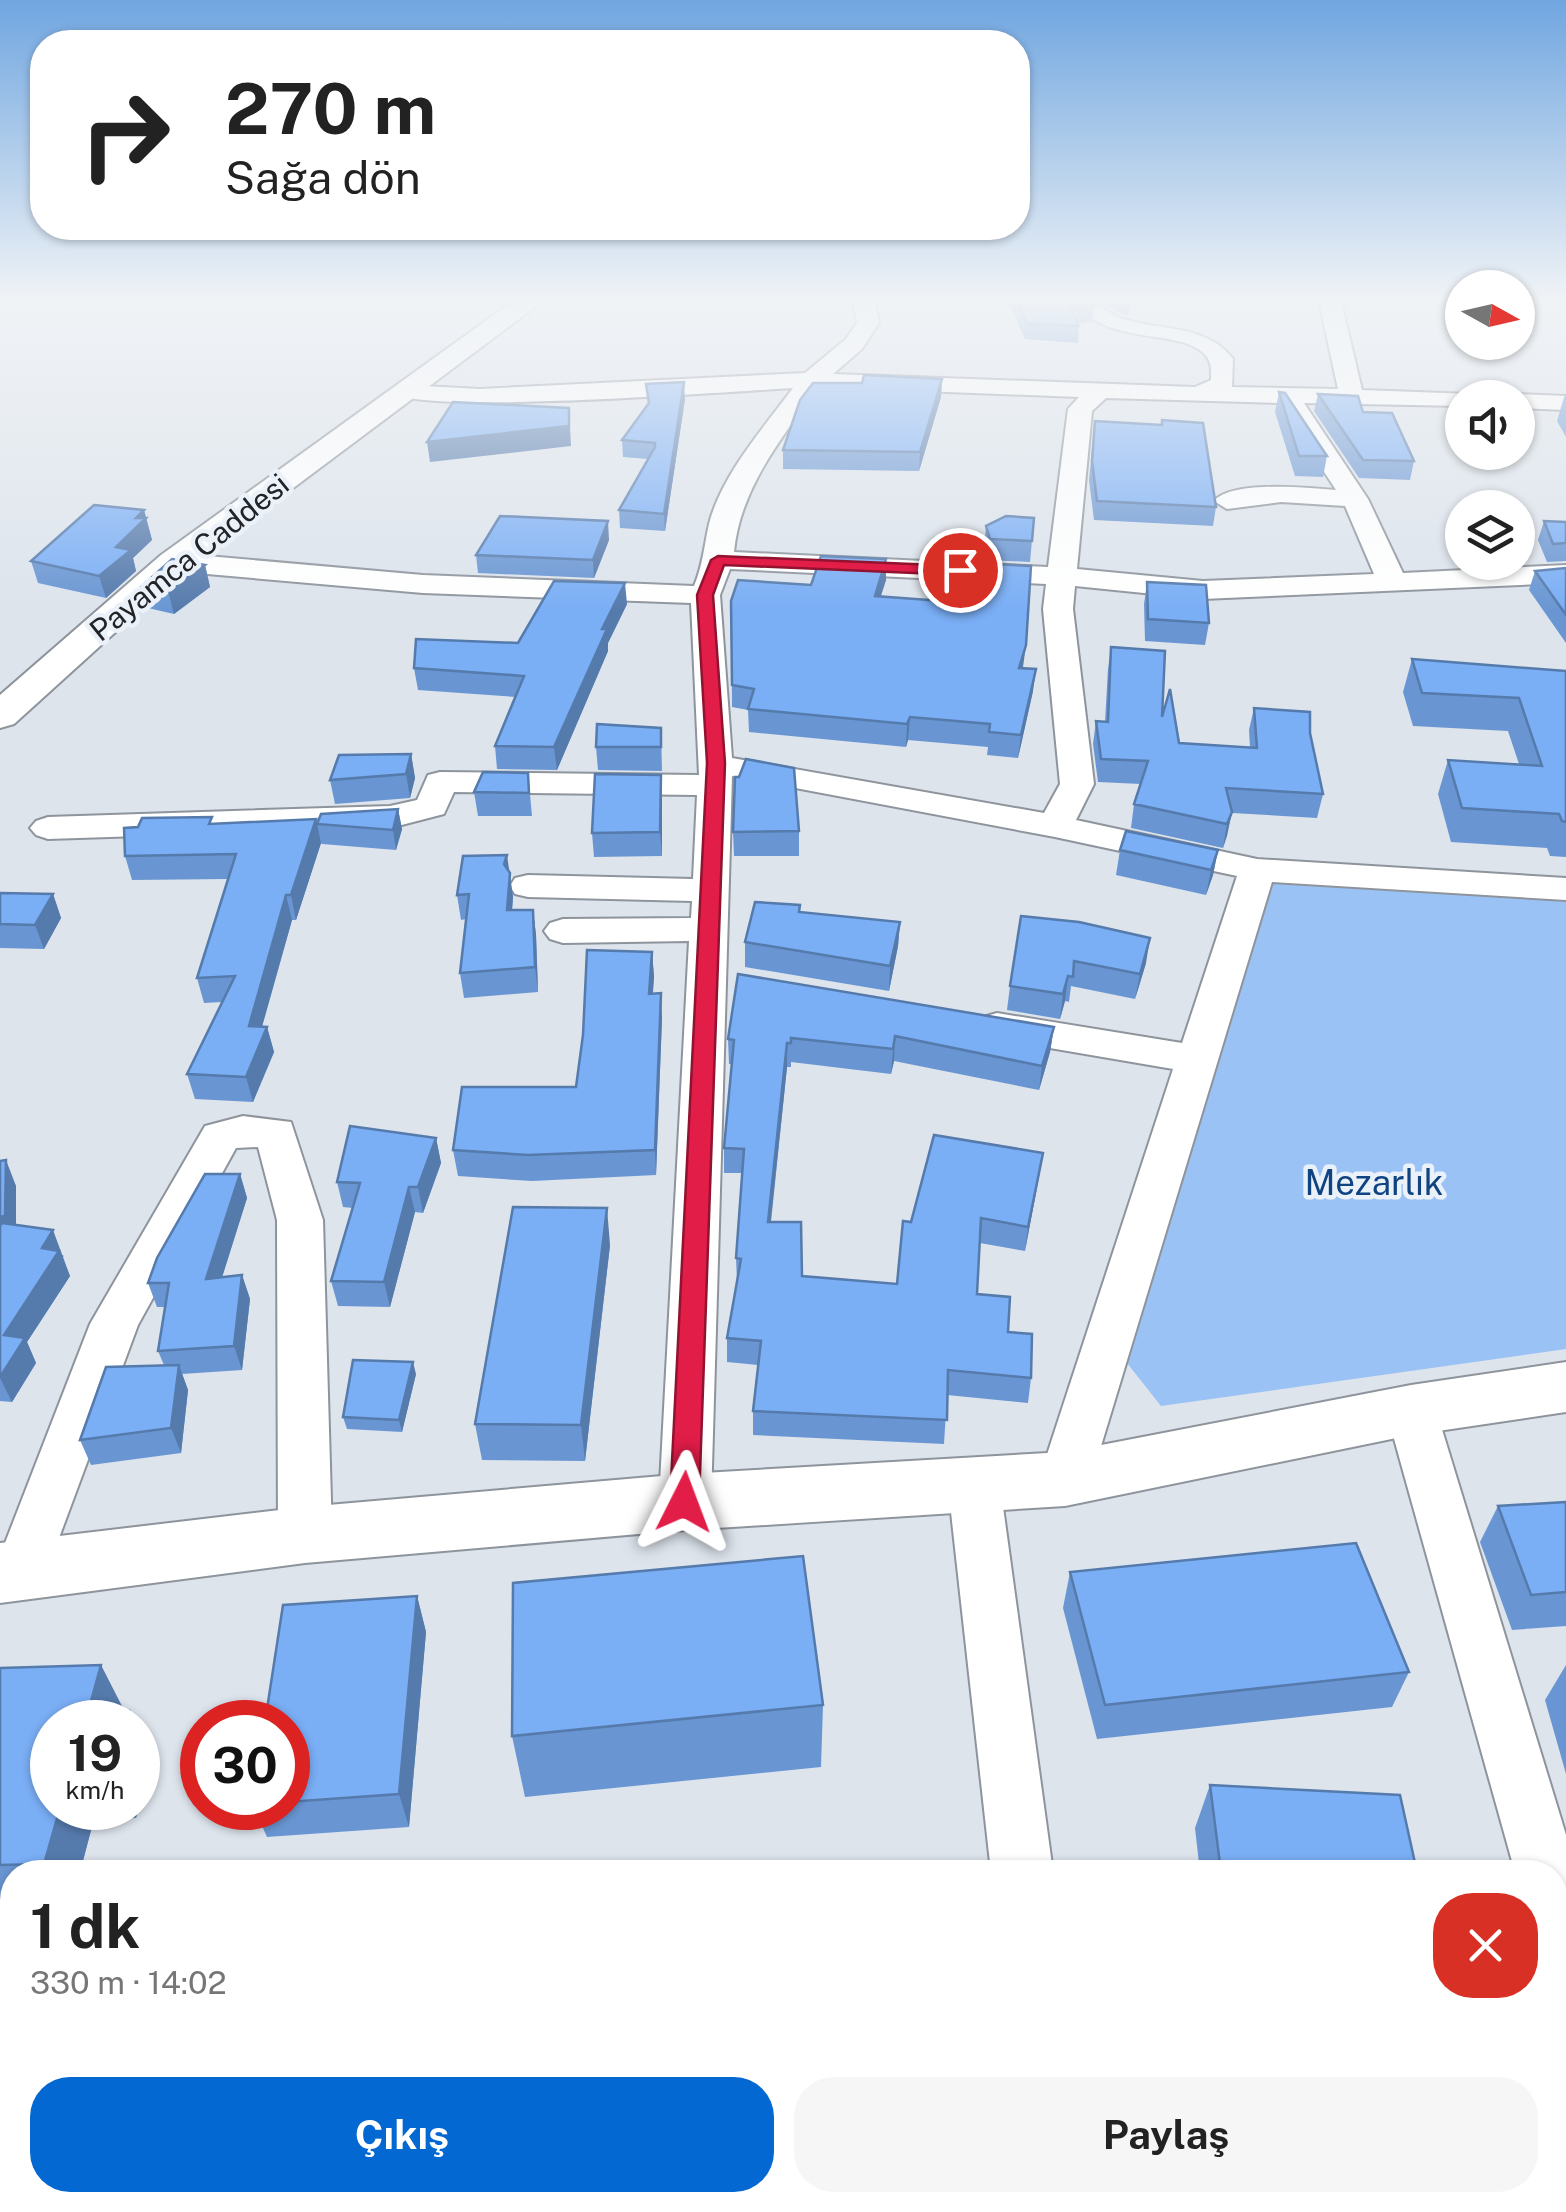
<!DOCTYPE html>
<html lang="tr">
<meta charset="utf-8">
<style>
body{margin:0;font-family:"Public Sans",sans-serif;background:#f6f6f6;color:#222;height:100vh;display:flex;flex-direction:column;font-size:38px;white-space:nowrap}
*{box-sizing:border-box;margin:0}
p{font-size:32px;color:#767676}
.icon{flex:none;width:55px;height:55px;fill:none;stroke:currentColor;stroke-width:2;stroke-linecap:round;stroke-linejoin:round}
.map{position:relative;flex:1;overflow:hidden}
.details{position:absolute;left:0px;top:1860px;width:1568px;height:352px;display:flex;flex-direction:column;background:#fff;border-radius:40px 40px 0 0;box-shadow:0 2px 8px #0004}
.details>*{flex:none}
.hud{position:absolute;left:30px;top:30px;width:1000px;height:210px;border-radius:40px;box-shadow:0 2px 8px #0004;background:#fff;color:#222;overflow:hidden}
.needle{width:65px;rotate:98deg}
.tools{position:absolute;left:1445px;top:270px;display:grid;gap:20px}
.tools a{display:grid;place-items:center;width:90px;height:90px;border-radius:50%;background:#fff;box-shadow:0 2px 8px #0004;font-size:50px}
.speed{position:absolute;left:30px;top:1700px;display:flex;gap:20px;font-size:50px;font-weight:700;text-align:center}
.speed>*{display:grid;place-content:center;width:130px;height:130px;border-radius:50%;background:#fff;box-shadow:0 2px 8px #0004;line-height:1}
.speed small{font-size:25px;font-weight:400}
.speed .limit{border:15px solid #d22;background:#fff;color:#111}
.pin{position:absolute;display:grid;place-items:center;width:85px;height:85px;color:#fff;margin:-42px;border:5px solid #fff;border-radius:50%;box-shadow:0 2px 10px #0007}
.me{position:absolute;width:110px;margin:-55px;rotate:3deg;stroke-linejoin:round;filter:drop-shadow(0 0 8px #0008)}
.turn{display:flex;align-items:center;gap:35px;height:210px;padding:0 30px;font-size:45px}
.turn .icon{width:130px;height:130px;stroke-width:2.5}
.turn b{display:block;font-size:70px;line-height:85px}
.round{display:grid;place-items:center;flex:none;width:105px;height:105px;border-radius:40px;background:#f6f6f6}
.headline{display:flex;align-items:center;justify-content:space-between;height:170px;padding:0 30px}
h1{font-size:60px;font-weight:700;line-height:75px}
.cta{display:flex;gap:20px;margin-top:auto;padding:20px 30px}
.cta a{flex:1;height:115px;border-radius:40px;background:#0368d1;color:#fff;font-size:40px;font-weight:700;line-height:115px;text-align:center}
.cta a+a{background:#f6f6f6;color:#222}
.map>svg:first-child{display:block}
</style>
<div class="map">
<svg width="1566" height="2212" viewBox="0 0 1566 2212">
<rect width="100%" height="100%" fill="#dde4ec"/>
<path fill="#9bc2f5" d="M1257,870L1566,889V1349L1161,1406L1127,1363Z"/>
<g fill="none" stroke-linecap="round" stroke-linejoin="round">
<defs>
<path id="minor" d="M853,301H875L879,323L862,349L833,374L1195,387L1211,380C1211,372 1212,364 1207,357C1184,326 1109,349 1073,301C1102,300 1099,310 1123,319C1161,331 1207,324 1233,359L1232,387L1338,389L1319,301H1341L1362,390L1471,394L1473,398H1462V406L1304,403L1368,499L1403,573L1566,565V583L1203,599L1075,586L1073,609L1094,784L1076,820L1257,859L1566,878V900L1272,882L1091,1479L1083,1494L1065,1501L1047,1494L1039,1479L1173,1069L997,1039L983,1035L977,1026L983,1017L997,1013L1182,1043L1237,876L1055,837L732,776L711,1502L704,1518L685,1524L666,1518L659,1502L689,941L563,943L550,939L544,931L550,923L563,919L691,918L692,901L528,897L515,894L510,886L515,878L528,875L693,879L697,795L454,792L444,814L390,828L48,839L36,835L30,828L36,821L48,817L390,806L417,800L428,775L440,772L699,775L691,603L423,593L173,571L163,568L159,562L163,556L173,553L423,575L694,586C703,565 704,546 709,524C721,476 764,427 793,388C740,391 414,416 392,392L404,385L480,389L805,373L846,339L857,323ZM818,387L1079,397L1068,409L1048,567L734,552C740,488 782,438 818,387ZM1106,398L1279,403L1336,490C1308,488 1232,480 1214,501L1227,509L1281,502L1345,506L1374,574L1203,581L1077,569L1092,411ZM730,569L1046,584L1043,609L1060,784L1044,813L732,758L720,595Z
M1518,394L1566,396V410L1518,408V398H1508Z
M243,1116L291,1122L323,1220L332,1535L324,1551L305,1558L286,1551L278,1535L277,1220L258,1147L236,1148L138,1325L40,1589L21,1596L2,1589L0,1556L90,1324L205,1126Z
M1411,1390L1429,1396L1436,1410L1566,1835V1973L1555,1969V1872H1515L1386,1410L1393,1396Z
M974,1463L992,1469L1000,1485L1053,1872H991L948,1485L956,1469Z
M1027,2200H1097L1100,2212H1028Z"/>
<path id="tertiary" d="M513,301H543L185,569L14,724L0,728V695L161,555Z
M1566,1362V1412L1411,1435L1065,1506L685,1530L305,1563L0,1603V1543L305,1507L685,1474L1065,1452L1411,1385Z"/>
</defs>
<use href="#minor" stroke="#8e949c" stroke-width="4"/>
<use href="#tertiary" stroke="#8e949c" stroke-width="4"/>
<use href="#minor" fill="#fff" fill-rule="evenodd"/>
<use href="#tertiary" fill="#fff" fill-rule="evenodd"/>
</g>
<path fill="#6996d3" d="M900,301H979L978,305Z
M1008,301H1088L1094,306L1092,322L1078,323L1079,326L1078,343L1025,339Z
M1097,301H1130L1128,316Z
M942,379L941,397L919,471L783,469V450L862,383Z
M646,384L685,399L665,531L620,528L619,510L648,459L623,457L622,440L648,405Z
M1279,392L1327,456L1323,477L1295,476L1275,412Z
M1318,394L1363,412L1414,461L1410,480L1359,478L1314,411Z
M1565,394H1566V437L1557,421Z
M1095,421L1216,507L1213,526L1094,520L1089,480Z
M144,510L152,540L133,558L136,571L106,598L38,583L31,561Z
M1034,518L1030,562L988,560L984,547L986,526Z
M1544,521L1566,522V561L1547,562L1538,540Z
M609,540L594,578L478,573L476,555Z
M886,559V580L880,597L1023,668L1033,691L1018,758L987,755L988,747L908,740L906,747L749,732L748,710L732,707L731,601L811,585Z
M205,565L210,587L174,614L148,608L142,586Z
M1566,568V643L1529,590L1535,571Z
M1147,582L1209,623L1205,645L1145,641L1144,604Z
M627,604L608,643V651L557,770L497,769L495,746L516,697L418,690L414,668L518,643Z
M1111,647L1179,743L1250,747L1249,730L1254,708L1310,733L1323,794L1317,818L1232,813L1223,848L1131,828L1134,804L1141,784L1098,782L1093,744L1096,721L1105,722L1108,669Z
M1412,659L1566,671V857L1550,856L1547,848L1451,842L1438,794L1448,760L1519,764L1508,731L1413,726L1403,692Z
M661,728L662,771L598,770L596,747Z
M411,754L415,778L410,798L335,804L330,780Z
M528,773L532,816H478L474,792Z
M661,775L662,856L594,857L592,833Z
M398,809L402,829L396,850L322,844L321,843L296,920H292L262,1027H267L274,1052L253,1102L195,1099L187,1074L222,1002L204,1003L197,978L228,879L132,880L125,856L214,823L317,824Z
M799,831V856H734L733,832Z
M1120,850H1218L1213,875L1206,895L1116,875Z
M509,871L513,897L512,910H533L536,935L538,992L464,998L460,973L466,919L461,920L457,895Z
M0,893L53,894L61,918L44,949L0,948Z
M800,905V912L900,922L898,946L889,991L745,967V942Z
M1079,922L1146,963L1135,999L1071,986L1069,1002L1065,1001L1060,1019L1007,1010L1010,986Z
M652,952L654,977L653,994L662,1018L656,1175L532,1181L458,1176L453,1150L576,1087Z
M1054,1027L1050,1052L1039,1090L894,1061L891,1074L791,1062V1067H787L771,1222L802,1276L897,1284L911,1222L1043,1153L1025,1251L980,1243L977,1294L1008,1332L1031,1378L1028,1403L947,1395L944,1444L753,1435V1411L758,1365L727,1362V1338L737,1282L736,1258L742,1173H724V1148L732,1064H729L728,1039Z
M436,1138L441,1163L423,1213L415,1212L390,1307L338,1306L331,1281L353,1208L343,1207L337,1182Z
M0,1161L16,1186V1225L64,1256L62,1258L70,1276L27,1342L36,1363L12,1402L0,1401Z
M240,1174L247,1198L222,1277L242,1275L250,1299L242,1370L182,1374L188,1390L181,1453L91,1465L80,1440L164,1365L158,1351L165,1307H157L148,1283Z
M610,1245L585,1461L482,1460L475,1424Z
M416,1374L402,1432L347,1429L343,1417Z
M1566,1502V1626L1512,1630L1480,1542L1498,1506Z
M1070,1572L1409,1672L1392,1707L1097,1739L1063,1608Z
M417,1596L426,1632L409,1827L267,1837L254,1808H288V1722Z
M1566,1665V1774L1545,1700Z
M0,1668L124,1711H129L135,1722H52V1808H138L151,1755L136,1818L94,1819L80,1872H12V1907L0,1908Z
M823,1705L821,1767L525,1797L512,1736Z
M1210,1785L1417,1872H1200L1195,1828Z
M0,2022L12,2023V2200H68L64,2212H0Z
M540,2200H908L906,2210L542,2206Z
M1240,2200H1486L1488,2206L1482,2212H1241Z"/>
<path fill="#557aac" d="M942,379L941,397L919,471L920,452Z
M684,382L685,399L665,531L664,514Z
M569,408L571,446L430,462L427,442Z
M144,510L152,540L133,558L136,571L106,598L99,576L116,547L136,518Z
M608,521L609,540L594,578L593,560Z
M886,559V580L874,618L875,596Z
M205,565L210,587L174,614L168,591Z
M625,583L627,604L608,643V651L557,770L554,747L602,629Z
M1026,645L1023,667L1016,690L1019,668Z
M1036,669L1033,691L1018,758L1021,735Z
M910,717L908,740L906,747L907,724Z
M411,754L415,778L410,798L406,774Z
M661,775L662,798V856L660,832Z
M398,809L402,829L396,850L393,830Z
M1232,812L1227,836L1223,848L1227,824Z
M316,819L321,843L296,920L291,895Z
M1218,850L1213,875L1206,895L1211,870Z
M507,855L513,897L510,935L504,864Z
M53,894L61,918L44,949L35,925Z
M286,895L292,920L255,1051L249,1026Z
M533,910L536,935L538,992L535,967Z
M900,922L898,946L889,991L890,966Z
M1150,938L1146,963L1135,999L1140,974Z
M652,952L654,977L650,1019L649,994Z
M1068,976L1065,1001L1060,1019L1063,994Z
M661,993L662,1018L656,1175L655,1150Z
M267,1027L274,1052L253,1102L246,1077Z
M1054,1027L1050,1052L1039,1090L1042,1066Z
M895,1036L894,1061L891,1074L893,1049Z
M787,1043V1067L768,1246V1222Z
M436,1138L441,1163L423,1213L418,1187Z
M1043,1153L1039,1177L1025,1251L1028,1227Z
M6,1160L16,1186V1233L0,1245V1217Z
M240,1174L247,1198L214,1303L206,1279Z
M409,1187L415,1212L390,1307L384,1282Z
M607,1208L610,1245L585,1461L581,1425Z
M53,1230L70,1276L27,1342L36,1363L12,1402L0,1378L4,1335L42,1248Z
M242,1275L250,1299L242,1370L234,1346Z
M413,1362L416,1374L402,1432L399,1420Z
M179,1365L188,1390L181,1453L171,1428Z
M417,1596L426,1632L409,1827L399,1794Z
M101,1665L124,1710L121,1722L88,1712Z
M129,1711L135,1722H126Z
M138,1728L151,1755L136,1818L131,1808H138Z
M60,1808H87L94,1819L80,1872H50L44,1864Z
M39,2200H68L64,2212H50Z"/>
<path fill="#7aaef5" stroke="#557aac" stroke-width="2.5" d="M1016,301H1088L1094,306L1069,307L1079,326L1027,323Z
M864,375L942,379L920,452L783,450L800,400L813,383H862Z
M684,382L664,514L619,510L655,447V443L622,440L649,403L646,384Z
M1279,392L1285,393L1327,456H1299Z
M1318,394L1358,396L1363,412L1392,413L1414,461L1363,460Z
M453,402L569,408V426L427,442Z
M1162,420L1203,423L1216,507L1097,501L1092,461L1095,421L1162,425Z
M94,505L144,510L136,518H146L116,547L131,550L99,576L31,561Z
M500,516L608,521L593,560L476,555Z
M1006,516L1034,518L1032,541L990,539L986,526Z
M1544,521L1566,522V543L1553,544Z
M821,556L886,559L875,596L956,602L957,562L1031,566L1026,645L1019,668L1036,669L1021,735L989,732L990,724L910,717L907,724L748,709L754,689L732,685L731,601L738,580L811,585Z
M172,559L205,565L168,591L142,586Z
M1566,568V615L1535,571Z
M554,581L625,583L602,629H607L554,747L495,746L524,676L414,668L416,639L518,643Z
M1147,582L1206,585L1209,623L1148,619Z
M1111,647L1165,651L1162,717L1170,689L1179,743L1257,748L1254,708L1310,712V733L1323,794L1226,788L1232,812L1227,824L1134,804L1148,761L1101,759L1096,721L1108,722Z
M1412,659L1566,671V822L1562,821L1559,814L1462,808L1448,760L1542,766L1519,698L1422,693Z
M597,724L661,728V747H596Z
M411,754L406,774L330,780L339,755Z
M746,759L794,768L799,831L733,832L735,777H739Z
M483,772L528,773L529,793L474,792Z
M595,774L661,775L660,832L592,833Z
M398,809L393,830L317,824L321,814Z
M212,817L209,824L316,819L291,895H286L249,1026L267,1027L246,1077L187,1074L235,976L197,978L236,854L125,856L124,828L138,827L142,818Z
M1126,831L1218,850L1211,870L1120,850Z
M507,855L504,864L510,873L507,910H533L535,967L460,973L469,894L457,895L463,856Z
M0,893L53,894L35,925L0,924Z
M755,902L800,905L799,912L900,922L890,966L745,942Z
M1021,916L1079,922L1150,938L1140,974L1074,961L1073,977L1068,976L1063,994L1010,986Z
M587,950L652,952L649,994L661,993L655,1150L528,1155L453,1150L462,1087H576L583,1035Z
M738,974L1054,1027L1042,1066L895,1036L893,1049L791,1038V1043H787L768,1222H801L802,1276L897,1284L903,1221L911,1222L934,1135L1043,1153L1028,1227L981,1218L977,1294L1010,1297L1008,1332L1032,1334L1031,1378L948,1370L947,1420L753,1411L761,1341L727,1338L741,1259L736,1258L744,1149L724,1148L734,1040L728,1039Z
M350,1126L436,1138L418,1187H409L384,1282L331,1281L360,1183L337,1182Z
M6,1160L5,1215H8L0,1217V1161Z
M205,1174H240L206,1279L242,1275L234,1346L158,1351L169,1283H148L157,1258Z
M513,1207L607,1208L581,1425L475,1424Z
M2,1223L53,1230L42,1248L59,1251L4,1335L25,1338L0,1377V1226Z
M353,1360L413,1362L399,1420L343,1417Z
M179,1365L171,1428L80,1440L106,1367Z
M1566,1502V1592L1531,1595L1498,1506Z
M1356,1543L1409,1672L1105,1705L1070,1572Z
M803,1556L823,1705L512,1736L513,1583Z
M417,1596L399,1794L288,1802V1722H265L283,1605Z
M101,1665L88,1712L129,1711L126,1722H52V1808H60L44,1864L0,1865V1668Z
M1210,1785L1400,1795L1417,1872H1221Z
M0,2022L12,2023V2196L0,2195Z
M1376,2200H1486L1488,2206Z"/>
<linearGradient id="sky" x2="0" y2="1"><stop stop-color="#70a6e0"/><stop offset="0.49" stop-color="#f0f3f6"/><stop offset="1" stop-color="#f0f3f6" stop-opacity="0"/></linearGradient>
<rect width="1566" height="611" fill="url(#sky)"/>
<path fill="#e11d48" stroke="#92132f" stroke-width="2.5" d="M718,556L960,566L967,570L960,575L724,565L713,595L725,763L699,1502L694,1511L684,1514L675,1511L670,1502L707,763L697,595L711,560Z"/>
<g text-anchor="middle" dominant-baseline="central" stroke-width="9" stroke-linejoin="round" paint-order="stroke">
<g font-size="30" fill="#212327" stroke="#eaf1f9">
<text transform="translate(189 557) rotate(-39)">Payamca Caddesi</text>
</g>
<g font-size="35" fill="#0f4382" stroke="#eaf1f9">
<text x="1374" y="1182">Mezarlık</text>
</g>
</g>
</svg>
<div class="tools">
<a><svg class="needle" viewBox="-14 -14 28 28"><path d="M0-13l5 13h-10z" fill="#e53935"/><path d="M0 13l5-13h-10z" fill="#767676"/></svg></a>
<a><svg class="icon" aria-label="sound" viewBox="0 0 24 24"><path d="M4 9h4l5-4v14l-5-4H4zM17 9q2 3 0 6"/></svg></a>
<a><svg class="icon" aria-label="layers" viewBox="0 0 24 24"><path d="M12 4l9 5-9 5-9-5zM3 14l9 5 9-5"/></svg></a>
</div>
<div class="speed"><div>19<small>km/h</small></div><div class="limit">30</div></div>
<div class="pin" style="left:960px;top:570px;background:#d93025"><svg class="icon" aria-label="arrive" viewBox="0 0 24 24"><path d="M6 21V4h12l-3 4 3 4H6"/></svg></div>
<svg class="me" style="left:684px;top:1502px" viewBox="-20 -20 40 40"><path d="M0-17L14 15 0 8-14 15z" fill="#e11d48" stroke="#fff" stroke-width="4"/></svg>
<div class="hud">
<div class="turn"><svg class="icon" aria-label="right" viewBox="0 0 24 24"><path d="M7 20v-9h11M14 6l5 5-5 5"/></svg><div><b>270 m</b>Sağa dön</div></div>
</div>
<section class="details">
<div class="headline"><div><h1>1 dk</h1><p>330 m · 14:02</p></div><a class="round" style="background:#d93025;color:#fff"><svg class="icon" aria-label="close" viewBox="0 0 24 24"><path d="M6 6l12 12M18 6L6 18"/></svg></a></div>
<div class="cta"><a>Çıkış</a><a>Paylaş</a></div>
</section>
</div>
